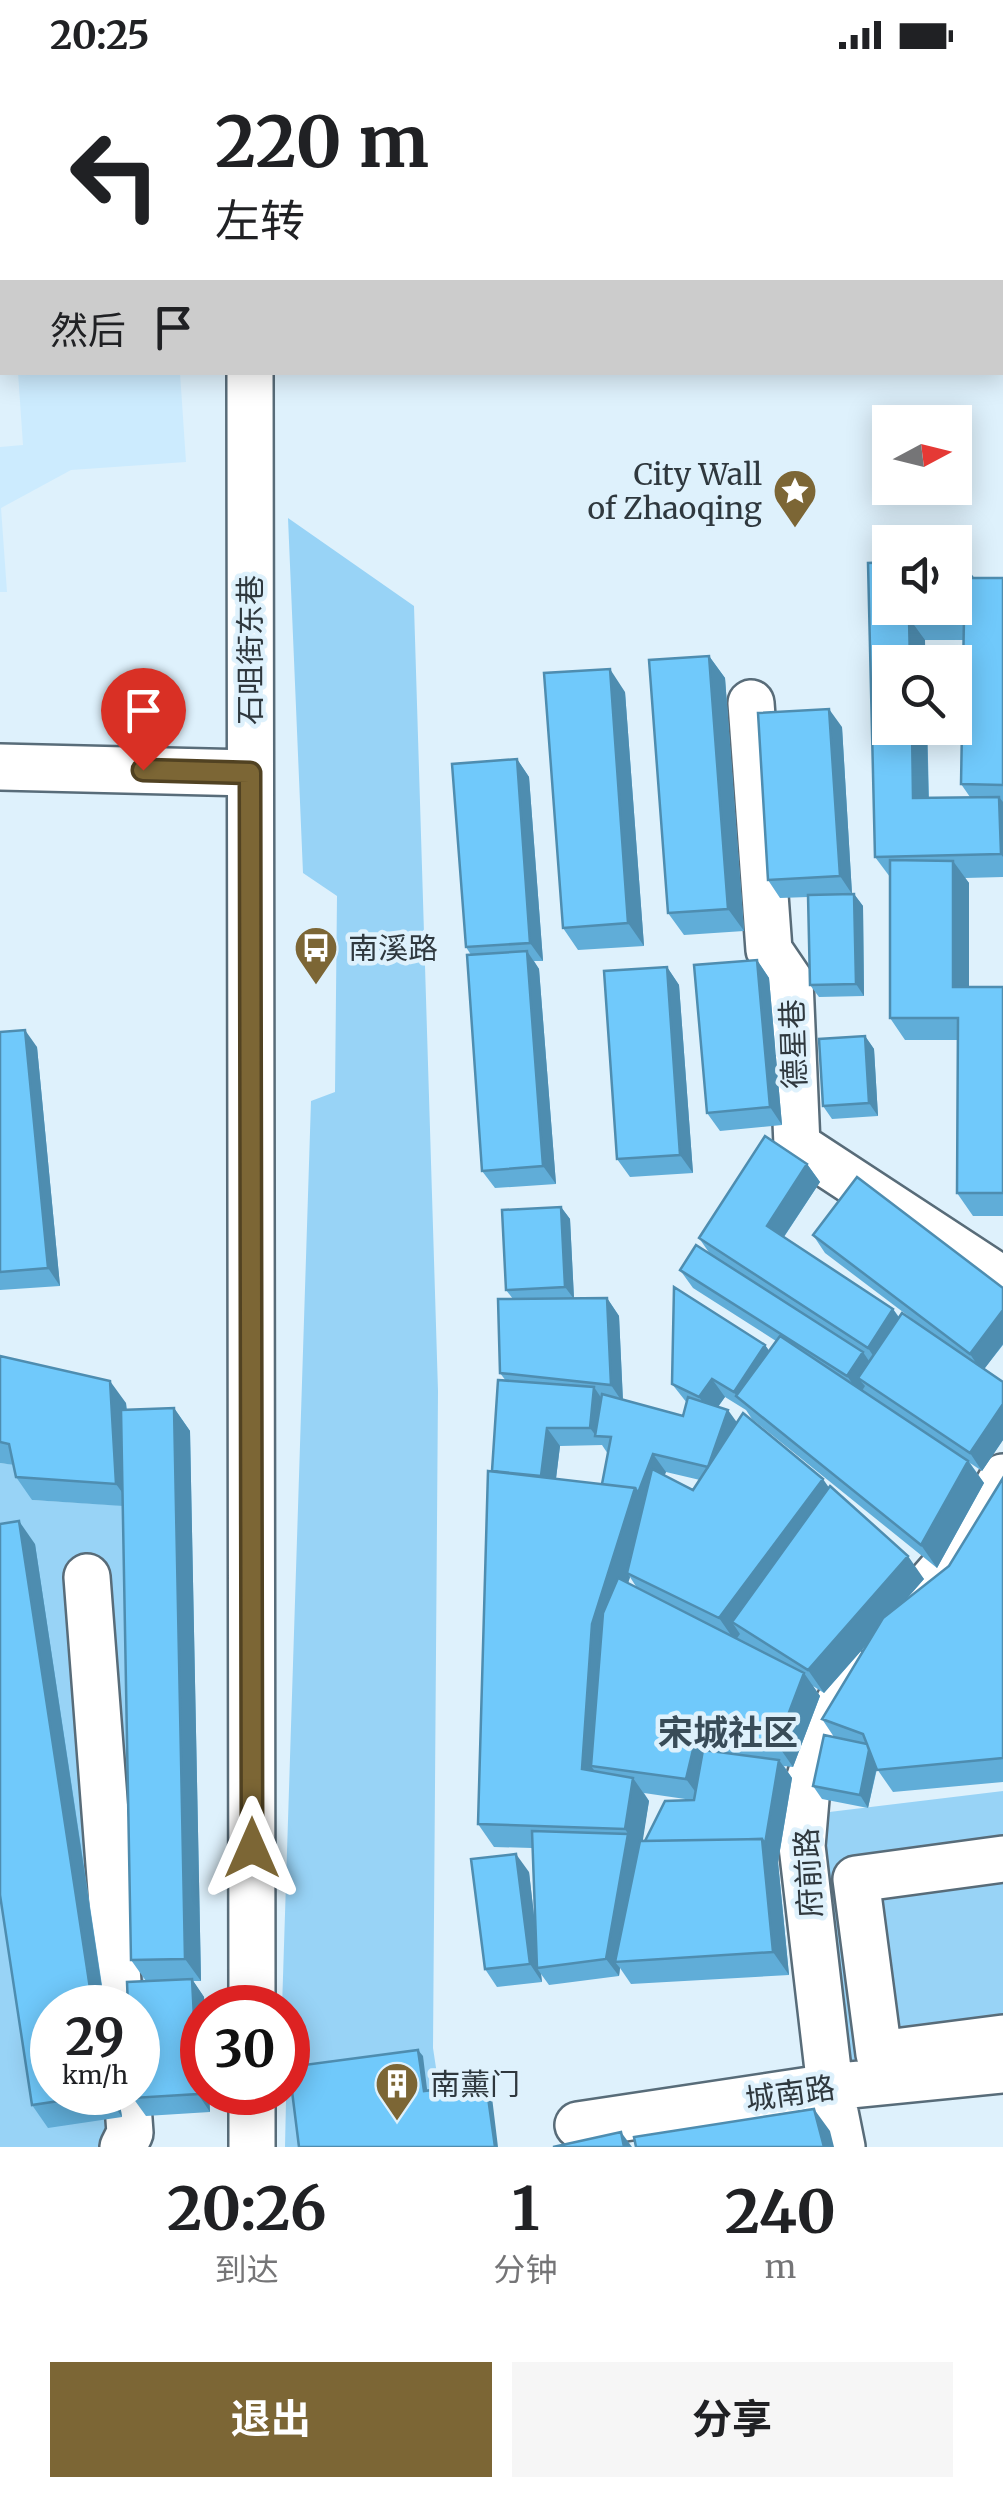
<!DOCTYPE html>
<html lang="zh">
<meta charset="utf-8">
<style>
body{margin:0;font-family:Merriweather,"Noto Sans SC",serif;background:#f6f6f6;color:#202124;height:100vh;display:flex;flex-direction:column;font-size:38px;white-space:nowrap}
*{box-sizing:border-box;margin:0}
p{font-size:32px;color:#757577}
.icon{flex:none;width:55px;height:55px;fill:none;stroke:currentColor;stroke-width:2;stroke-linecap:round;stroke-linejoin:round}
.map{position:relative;height:2077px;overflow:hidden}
.drawer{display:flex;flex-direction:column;background:#fff;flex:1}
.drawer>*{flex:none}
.top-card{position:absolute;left:0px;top:0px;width:1005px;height:305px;box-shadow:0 5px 25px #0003;background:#fff;color:#202124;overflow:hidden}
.needle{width:65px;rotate:83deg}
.controls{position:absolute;left:872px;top:335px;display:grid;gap:20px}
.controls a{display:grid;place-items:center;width:100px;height:100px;border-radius:0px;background:#fff;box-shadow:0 5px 25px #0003;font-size:50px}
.speed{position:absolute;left:30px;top:1915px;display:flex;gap:20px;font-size:50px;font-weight:700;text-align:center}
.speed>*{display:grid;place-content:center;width:130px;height:130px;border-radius:50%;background:#fff;box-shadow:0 5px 25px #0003;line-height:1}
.speed small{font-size:25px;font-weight:400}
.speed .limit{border:15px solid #d22;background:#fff;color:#111}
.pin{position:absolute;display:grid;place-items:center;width:85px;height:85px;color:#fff;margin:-102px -42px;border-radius:50% 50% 50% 0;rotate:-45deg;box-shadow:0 0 10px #0007}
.pin .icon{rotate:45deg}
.me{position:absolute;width:110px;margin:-55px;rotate:0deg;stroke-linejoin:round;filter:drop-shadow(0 0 8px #0008)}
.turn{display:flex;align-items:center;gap:35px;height:210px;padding:0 50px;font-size:45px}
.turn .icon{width:130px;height:130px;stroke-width:2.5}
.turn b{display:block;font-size:70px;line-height:85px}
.then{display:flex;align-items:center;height:95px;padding:0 50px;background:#0003;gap:20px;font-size:38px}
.eta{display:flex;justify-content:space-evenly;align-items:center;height:170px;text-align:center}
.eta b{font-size:60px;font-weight:700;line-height:70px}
.cta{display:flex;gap:20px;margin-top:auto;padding:20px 50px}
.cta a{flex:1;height:115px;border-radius:0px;background:#7c6635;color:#fff;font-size:40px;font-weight:700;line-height:115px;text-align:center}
.cta a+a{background:#f6f6f6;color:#202124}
.status{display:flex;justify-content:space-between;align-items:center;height:70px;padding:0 50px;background:#fff;direction:ltr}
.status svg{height:28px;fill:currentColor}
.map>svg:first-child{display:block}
</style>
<div class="status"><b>20:25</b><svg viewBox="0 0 49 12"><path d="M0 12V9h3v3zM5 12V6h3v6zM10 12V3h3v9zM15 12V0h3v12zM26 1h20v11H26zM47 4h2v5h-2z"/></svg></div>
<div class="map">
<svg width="1003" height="2077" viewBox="0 0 1003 2077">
<rect width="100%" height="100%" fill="#def1fc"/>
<path fill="#ccebfe" d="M18,303H180L186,392L71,400L1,438L7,522H0V377L23,375Z"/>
<path fill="#98d3f6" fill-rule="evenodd" d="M288,448L414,536L438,1321L433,1978L448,2077H285L288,1938H282L311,1031L335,1022L337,826L303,803Z
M0,1393L25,1396L32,1430L132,1436L148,2077H0ZM52,1938H138V2022H52Z
M1003,1721V1979L849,2005L821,1743Z"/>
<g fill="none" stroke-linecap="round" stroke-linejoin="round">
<defs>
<path id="minor" d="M237,0L238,2
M1002,123H1003
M1002,174H1003
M0,201H2
M250,302L252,1938
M751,633L769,880L790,911L797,1075L1003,1210
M0,697L250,703
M87,1507L120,1938
M895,1553L967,1471L1003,1407
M1003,1789L856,1809L879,1984L1003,1968
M252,2022V2077
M578,2055L830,2017L1003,2000
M123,2077L130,2063L127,2022
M842,2077L830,2017L802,1776L807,1717L824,1662L854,1603"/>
</defs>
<use href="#minor" stroke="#586c79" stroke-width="50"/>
<use href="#minor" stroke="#fff" stroke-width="45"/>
</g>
<path fill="#60add8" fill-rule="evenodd" d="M962,491L974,508H1003V807L965,808L969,813V917H1003V1146H973L957,1123L958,970H905L890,948V807L875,787L868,493ZM925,570H964L961,714L970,727L929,728Z
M709,586L725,608L744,861L684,865L668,843Z
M625,622L644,876L578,880L563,858Z
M842,657L852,824H854L863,836L864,926L819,927L810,915L808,827L780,828L768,810Z
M517,689L529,707L543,891H534L539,899L556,1114L495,1118L482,1101L471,885L466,877Z
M757,890L769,908L782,1055L720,1061L707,1043Z
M667,897L679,915L693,1103L630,1107L617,1089Z
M0,962L37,977L60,1216L0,1220Z
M865,966L874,979L878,1046L832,1049L823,1036Z
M807,1094L820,1112L784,1167L893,1239L899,1247L932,1264L825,1183L813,1165L1003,1218V1275L984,1299L1003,1312V1370L982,1401L970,1393L984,1413L937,1498L752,1349L746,1340L725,1327L718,1337L737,1353L829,1418L924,1509L903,1533L949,1496L1003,1408V1712L893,1722L877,1699L868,1738L822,1729L813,1716L834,1667L822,1649L870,1571L824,1623L813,1616L820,1626L793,1697L784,1696L792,1708L778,1792L789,1905L631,1914L620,1898L619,1906L549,1915L541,1904L542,1912L497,1917L485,1899L529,1802L535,1855L532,1778L494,1777L478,1754L492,1401L506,1311L500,1303L513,1229L506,1220L561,1137L570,1149L574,1228H607L619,1246L623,1330L683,1346L687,1333L672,1314L765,1275L769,1281L776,1271L693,1218L680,1200L710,1184L699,1168ZM602,1375L608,1384L602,1414L556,1409L560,1376ZM666,1402L700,1410L693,1420L664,1405ZM630,1507L637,1518L628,1513ZM644,1723L692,1730L645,1771H642L649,1731Z
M0,1286L126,1333L127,1340L174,1338L190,1361L201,1911H193L204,1927L210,2042L146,2046L133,2028L146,1911L131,1890L123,1436L32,1430L16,1407L14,1395L0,1393Z
M35,1474L122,2047L48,2058L32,2035Z"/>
<path fill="#4e8db0" d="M962,491L978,513L963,515Z
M909,548L925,570V592H910Z
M709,586L725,608L744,861L728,839Z
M610,599L625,622L644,876L628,853Z
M829,639L842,657L852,824L840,806Z
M912,658H927L929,751L913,728Z
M517,689L529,707L543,891L530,873Z
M999,727L1003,732V787L1001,784Z
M953,791L969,813V939L953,917Z
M854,824L863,836L864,926L856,914Z
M527,881L539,899L556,1114L543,1096Z
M757,890L769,908L782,1055L770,1037Z
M667,897L679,915L693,1103L680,1085Z
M25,960L37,977L60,1216L48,1198Z
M865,966L874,979L878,1046L869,1033Z
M807,1094L820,1112L779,1174L767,1156Z
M561,1137L570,1149L574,1229L565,1217Z
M607,1228L619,1246L623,1333L611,1315Z
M893,1239L905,1257L880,1296L868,1278Z
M1003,1240V1274L982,1302L970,1284Z
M765,1275L778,1293L737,1327L734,1322Z
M863,1282L875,1300L858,1308L865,1316L860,1324L847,1306Z
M712,1309L725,1327L712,1345L699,1327Z
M110,1311L126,1333L132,1436L116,1414Z
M594,1317L606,1335L596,1366L590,1358Z
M1003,1334V1370L982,1401L970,1383Z
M174,1338L190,1361L201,1911L185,1889Z
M728,1340L741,1358L709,1397Z
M547,1358L560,1376L554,1424L541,1406Z
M653,1384L666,1402L627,1503L630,1507L608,1576L591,1696L599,1707L582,1699L592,1554L635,1418Z
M968,1391L984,1413L937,1498L921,1475Z
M823,1409L839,1432L732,1552L740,1564L735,1571L719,1548Z
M19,1451L35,1474L105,1938H93Z
M908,1486L924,1509L824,1623L808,1600Z
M804,1603L820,1626L793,1697L777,1674Z
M696,1667L711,1690L702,1731L686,1709Z
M870,1675L879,1687L868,1738L860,1725Z
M779,1690L792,1708L778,1792L789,1905L773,1882L762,1769Z
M633,1708L649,1731L641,1782L615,1892L620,1898L619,1906L606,1889L628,1764L625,1759Z
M516,1784L529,1802L540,1897L537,1898L541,1904L542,1912L530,1894Z
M192,1909L204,1927L205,1938H202V2022H209L210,2042L198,2024Z
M418,1980L423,1986L428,2027L424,2021Z
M486,2013L491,2019L498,2077H495Z
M106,2022H118L122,2047L106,2024Z
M814,2039L830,2061L834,2077H824Z
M621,2062L632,2077H624Z"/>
<path fill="#70c9fb" stroke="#4e8db0" stroke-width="2.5" d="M248,0H336L337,2H248Z
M955,491H962L963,515L964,508H1003V715L961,714L964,547L909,548L910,592H890V658H912L913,728L999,727L1001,784L875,787L868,493L890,492V538H955Z
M709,586L728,839L668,843L649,590Z
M610,599L628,853L563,858L544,603Z
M829,639L840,806L768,810L758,643Z
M517,689L530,873L466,877L452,694Z
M890,790L953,791V917H1003V1123H957L958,948H890Z
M854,824L856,914L810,915L808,825Z
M527,881L543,1096L482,1101L467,885Z
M757,890L770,1037L707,1043L694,895Z
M667,897L680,1085L617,1089L604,901Z
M25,960L48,1198L0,1202V962Z
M865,966L869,1033L823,1036L819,969Z
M765,1066L807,1094L767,1156L893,1239L868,1278L699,1168Z
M857,1107L1003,1218V1240L970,1284L813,1165Z
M561,1137L565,1217L506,1220L502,1140Z
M696,1175L863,1282L847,1306L680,1200Z
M674,1217L765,1275L734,1322L712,1309L699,1327L672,1314Z
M607,1228L611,1315L500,1303L498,1229Z
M902,1243L1003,1312V1334L970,1383L858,1308Z
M780,1266L968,1391L921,1475L736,1326Z
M0,1286L110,1311L116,1414L16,1407L9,1374L0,1372Z
M498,1310L594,1317L590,1358H547L541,1406L492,1401Z
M602,1324L683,1346L688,1327L728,1340L708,1397L653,1384L638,1423L635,1418L602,1414L611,1367L595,1366Z
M174,1338L185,1889L131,1890L121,1340Z
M743,1343L823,1409L719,1548L627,1503L652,1399L693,1420Z
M488,1401L635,1418L592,1554L582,1699L633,1708L625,1759L478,1754Z
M1003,1408V1688L877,1700L863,1664L822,1649L883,1548L949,1496Z
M830,1416L908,1486L808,1600L732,1552Z
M19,1451L93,1938H52V2022H106V2024L32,2035L0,1825V1454Z
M618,1508L804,1603L777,1674L696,1667L686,1709L591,1696L603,1543Z
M824,1665L867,1674L869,1680L860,1725L813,1716Z
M703,1680L779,1690L765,1774L762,1769L645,1771L665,1731L694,1730Z
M532,1761L628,1764L606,1889L537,1898Z
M762,1769L773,1882L615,1892L640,1771Z
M516,1784L530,1894L485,1899L471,1789Z
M192,1909L198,2024L133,2028V2022H138V1938H128L127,1912Z
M418,1980L424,2021L486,2013L495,2077H299L289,1997Z
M814,2039L824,2077H636L634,2067Z
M621,2062L624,2077H553Z"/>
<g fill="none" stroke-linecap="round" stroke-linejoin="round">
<defs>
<path id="route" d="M143,700L250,703L252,1778"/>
</defs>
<use href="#route" stroke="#514222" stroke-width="25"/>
<use href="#route" stroke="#7c6635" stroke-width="18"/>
</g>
<defs>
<symbol id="sight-pin" viewBox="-11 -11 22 30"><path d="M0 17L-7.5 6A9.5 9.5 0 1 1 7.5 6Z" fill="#7c6635" stroke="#def1fc"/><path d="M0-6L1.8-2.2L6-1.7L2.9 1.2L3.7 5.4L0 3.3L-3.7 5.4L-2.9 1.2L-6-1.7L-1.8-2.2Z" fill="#fff"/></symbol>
<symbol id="bus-pin" viewBox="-11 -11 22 30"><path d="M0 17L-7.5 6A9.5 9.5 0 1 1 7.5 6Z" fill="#7c6635" stroke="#def1fc"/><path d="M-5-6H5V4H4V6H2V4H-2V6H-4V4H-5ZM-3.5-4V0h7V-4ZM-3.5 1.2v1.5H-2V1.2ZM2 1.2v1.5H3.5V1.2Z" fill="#fff"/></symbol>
<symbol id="building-pin" viewBox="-11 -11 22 30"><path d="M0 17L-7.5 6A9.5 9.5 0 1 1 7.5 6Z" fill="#7c6635" stroke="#def1fc"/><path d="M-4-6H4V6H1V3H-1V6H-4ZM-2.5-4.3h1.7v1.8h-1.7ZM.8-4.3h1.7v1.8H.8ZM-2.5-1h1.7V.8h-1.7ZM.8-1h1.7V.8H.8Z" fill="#fff"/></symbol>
</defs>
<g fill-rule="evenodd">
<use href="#sight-pin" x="770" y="396" width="50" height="68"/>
<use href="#bus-pin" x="291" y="853" width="50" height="68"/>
<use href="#building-pin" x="372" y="1989" width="50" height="68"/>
</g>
<g text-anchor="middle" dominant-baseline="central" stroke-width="9" stroke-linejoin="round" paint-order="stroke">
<g font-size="30" fill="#2f383e" stroke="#def1fc" text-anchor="start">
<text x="762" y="404" text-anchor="end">City Wall<tspan x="762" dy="34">of Zhaoqing</tspan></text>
<text x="348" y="878">南溪路</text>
<text x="430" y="2014">南薰门</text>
</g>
<g font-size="30" fill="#2f383e" stroke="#def1fc">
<text transform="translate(250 580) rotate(-90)">石咀街东巷</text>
<text transform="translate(793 974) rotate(-92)">德星巷</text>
<text transform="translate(808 1803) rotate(-93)">府前路</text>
<text transform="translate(790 2023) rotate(-8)">城南路</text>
</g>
<g font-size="35" font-weight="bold" fill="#394c58" stroke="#def1fc">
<text x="728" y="1663">宋城社区</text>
</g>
</g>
</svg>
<div class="controls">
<a><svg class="needle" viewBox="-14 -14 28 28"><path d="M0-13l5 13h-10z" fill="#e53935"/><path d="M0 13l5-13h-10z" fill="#757577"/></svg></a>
<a><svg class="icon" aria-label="sound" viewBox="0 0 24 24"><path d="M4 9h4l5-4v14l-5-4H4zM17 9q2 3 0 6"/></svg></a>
<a><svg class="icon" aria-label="search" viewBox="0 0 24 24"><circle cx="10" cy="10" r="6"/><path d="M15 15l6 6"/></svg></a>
</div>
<div class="speed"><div>29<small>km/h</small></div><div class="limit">30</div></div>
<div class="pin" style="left:143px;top:700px;background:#d93025"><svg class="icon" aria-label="arrive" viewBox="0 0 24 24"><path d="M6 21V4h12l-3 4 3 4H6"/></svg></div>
<svg class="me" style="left:252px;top:1778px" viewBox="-20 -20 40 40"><path d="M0-17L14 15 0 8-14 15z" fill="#7c6635" stroke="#fff" stroke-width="4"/></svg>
<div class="top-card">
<div class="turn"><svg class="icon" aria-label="left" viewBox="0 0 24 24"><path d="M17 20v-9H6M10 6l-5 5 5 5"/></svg><div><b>220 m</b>左转</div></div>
<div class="then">然后<svg class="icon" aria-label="arrive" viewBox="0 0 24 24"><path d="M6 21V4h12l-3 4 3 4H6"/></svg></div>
</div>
</div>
<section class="drawer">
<div class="eta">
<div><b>20:26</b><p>到达</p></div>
<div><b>1</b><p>分钟</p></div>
<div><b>240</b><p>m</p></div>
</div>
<div class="cta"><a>退出</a><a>分享</a></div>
</section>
